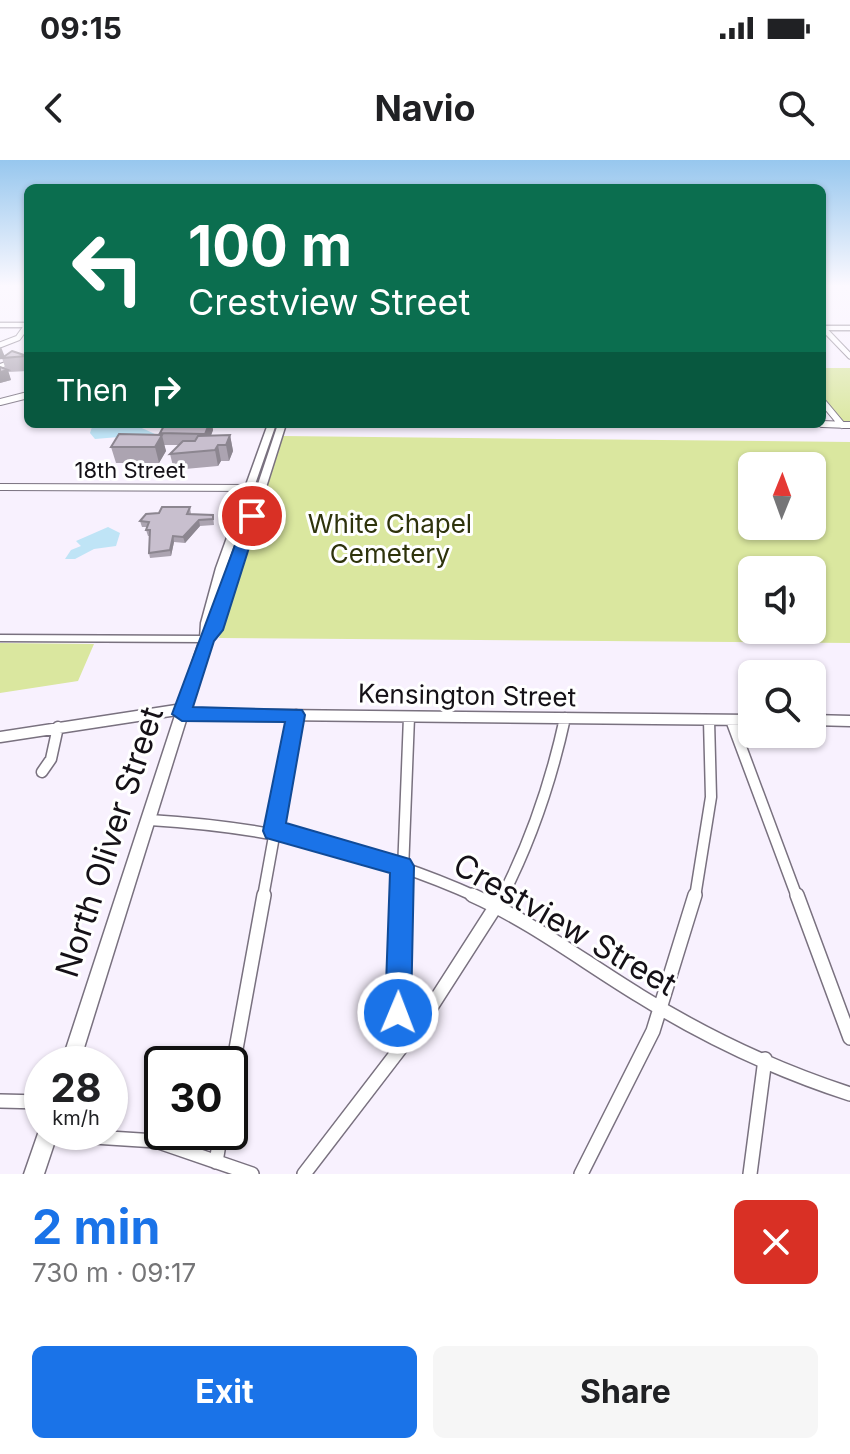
<!DOCTYPE html>
<meta charset="utf-8">
<style>
body{margin:0;font-family:Inter,sans-serif;background:#f6f6f6;color:#202124;height:100vh;display:flex;flex-direction:column;font-size:30px;white-space:nowrap}
*{box-sizing:border-box;margin:0}
p{font-size:26px;color:#757577}
.icon{flex:none;width:44px;height:44px;fill:none;stroke:currentColor;stroke-width:2;stroke-linecap:round;stroke-linejoin:round}
.map{position:relative;height:1014px;overflow:hidden}
.sheet{display:flex;flex-direction:column;background:#fff;flex:1}
.sheet>*{flex:none}
.banner{position:absolute;left:24px;top:24px;width:802px;height:244px;border-radius:12px;box-shadow:0 2px 6px #0004;background:#0b6e4f;color:#fff;overflow:hidden}
.needle{width:52px;rotate:1deg}
.controls{position:absolute;left:738px;top:292px;display:grid;gap:16px}
.controls a{display:grid;place-items:center;width:88px;height:88px;border-radius:12px;background:#fff;box-shadow:0 2px 6px #0004;font-size:40px}
.speed{position:absolute;left:24px;top:886px;display:flex;gap:16px;font-size:40px;font-weight:700;text-align:center}
.speed>*{display:grid;place-content:center;width:104px;height:104px;border-radius:50%;background:#fff;box-shadow:0 2px 6px #0004;line-height:1}
.speed small{font-size:20px;font-weight:400}
.speed .limit{border:4px solid #111;border-radius:12px;background:#fff;color:#111}
.pin{position:absolute;display:grid;place-items:center;width:68px;height:68px;color:#fff;margin:-34px;border:4px solid #fff;border-radius:50%;box-shadow:0 2px 8px #0007}
.me{position:absolute;width:88px;margin:-44px;rotate:1deg;stroke-linejoin:round;filter:drop-shadow(0 0 6px #0008)}
.turn{display:flex;align-items:center;gap:28px;height:168px;padding:0 32px;font-size:36px}
.turn .icon{width:104px;height:104px;stroke-width:2.5}
.turn b{display:block;font-size:56px;line-height:68px}
.then{display:flex;align-items:center;height:76px;padding:0 32px;background:#0003;gap:16px;font-size:30px}
.round{display:grid;place-items:center;flex:none;width:84px;height:84px;border-radius:12px;background:#f6f6f6}
.summary{display:flex;align-items:center;justify-content:space-between;height:136px;padding:0 32px}
h1{font-size:48px;font-weight:700;line-height:60px;color:#1a73e8}
.button{display:flex;gap:16px;margin-top:auto;padding:16px 32px}
.button a{flex:1;height:92px;border-radius:12px;background:#1a73e8;color:#fff;font-size:32px;font-weight:700;line-height:92px;text-align:center}
.button a+a{background:#f6f6f6;color:#202124}
.status{display:flex;justify-content:space-between;align-items:center;height:56px;padding:0 40px;background:#fff;direction:ltr}
.status svg{height:22px;fill:currentColor}
header{display:flex;justify-content:space-between;align-items:center;height:104px;padding:0 32px;background:#fff;font-size:36px;font-weight:700}
.map>svg:first-child{display:block}
</style>
<div class="status"><b>09:15</b><svg viewBox="0 0 49 12"><path d="M0 12V9h3v3zM5 12V6h3v6zM10 12V3h3v9zM15 12V0h3v12zM26 1h20v11H26zM47 4h2v5h-2z"/></svg></div>
<header><svg class="icon" aria-label="back" viewBox="0 0 24 24"><path d="M15 5l-7 7 7 7"/></svg>Navio<svg class="icon" aria-label="search" viewBox="0 0 24 24"><circle cx="10" cy="10" r="6"/><path d="M15 15l6 6"/></svg></header>
<div class="map">
<svg width="850" height="1014" viewBox="0 0 850 1014">
<rect width="100%" height="100%" fill="#f8f1fe"/>
<path fill="#dae79f" fill-rule="evenodd" d="M822,208H850V263L842,261L822,237Z
M282,276L850,282V483L219,478ZM752,306H812V366H752ZM752,410H812V470H752Z
M0,483L94,484L78,521L0,533Z"/>
<path fill="#bfe4f6" d="M93,264H133L155,274L95,279L90,273Z
M108,367L120,373L116,386L94,389L75,399H65L71,390L81,386L76,381Z"/>
<g fill="none" stroke-linecap="round" stroke-linejoin="round">
<defs>
<path id="pedestrian" d="M0,206L28,196"/>
<path id="minor-far3" d="M823,168L850,196
M0,185L18,178L28,164"/>
<path id="minor-far2" d="M822,241L842,265
M0,242L28,235
M822,264L850,265
M0,327L257,328"/>
<path id="minor-far1" d="M182,554L752,560
M731,560L797,737
M812,560L850,561
M0,577L183,549
M42,612L51,599L58,567
M150,660C265,667 371,689 477,737
M263,737L296,555
M402,737L409,557
M502,737C532,679 551,622 565,558
M695,737L711,637L709,560"/>
<path id="minor" d="M402,735L398,853L406,879
M472,735C532,762 584,802 640,836C706,877 776,910 850,934
M797,735L850,878
M230,922L264,735
M0,941L42,942
M47,974L156,981L252,1014
M216,1002L221,972
M304,1014L426,855L503,735
M581,1014L653,871L695,735
M750,1014L765,899"/>
<path id="tertiary" d="M0,475L206,476L211,479L206,482L0,481Z"/>
<path id="secondary" d="M0,163H28V167H0Z
M822,166H850V170H822Z
M268,264H276L226,408L213,459L278,264H286L221,470L211,480L207,493L79,904H61L200,479L201,463L216,408Z
M41,965L42,972H58L44,1014H24Z"/>
</defs>
<use href="#pedestrian" stroke="#79717f" stroke-width="6"/>
<use href="#minor-far3" stroke="#79717f" stroke-width="7"/>
<use href="#minor-far2" stroke="#79717f" stroke-width="8"/>
<use href="#minor-far1" stroke="#79717f" stroke-width="13"/>
<use href="#minor" stroke="#79717f" stroke-width="16"/>
<use href="#tertiary" stroke="#79717f" stroke-width="3"/>
<use href="#secondary" stroke="#79717f" stroke-width="3"/>
<use href="#pedestrian" stroke="#fff" stroke-width="4"/>
<use href="#minor-far3" stroke="#fff" stroke-width="5"/>
<use href="#minor-far2" stroke="#fff" stroke-width="6"/>
<use href="#minor-far1" stroke="#fff" stroke-width="10"/>
<use href="#minor" stroke="#fff" stroke-width="13"/>
<use href="#tertiary" fill="#fff" fill-rule="evenodd"/>
<use href="#secondary" fill="#fff" fill-rule="evenodd"/>
</g>
<path fill="#aca4b1" d="M24,191H28V211L8,212L11,220L0,223V207L6,210L2,198L4,196H26Z
M165,264H212L213,270L211,276L230,275L233,291L229,301H221L218,306L174,310L170,294L179,285H164L166,291L159,303H116L111,287L160,275Z
M190,347L191,354L213,355L214,365L200,366L185,383L174,382L171,396L150,398L149,393L150,376H148L146,370L147,367H142L140,361L159,353Z"/>
<path fill="#8c8690" d="M1,187L5,197L0,199V188Z
M8,210L11,220L0,223V212Z
M209,264H212L213,270L207,285L205,274Z
M162,275L166,291L159,303L155,287Z
M230,275L233,291L229,301L226,285Z
M218,285L221,301L218,306L215,290Z
M199,360L200,366L185,383L183,377Z
M173,376L174,382L171,396L170,390Z"/>
<path fill="#c8bfce" stroke="#8c8690" stroke-width="2" d="M12,191L27,196L2,198Z
M0,207L8,210L0,212Z
M165,264H209L205,274L160,273Z
M119,274L162,275L155,287H111Z
M230,275L226,285H218L215,290L170,294L183,281H195L198,276Z
M162,347H190L187,354L213,355V359L199,360L183,377L173,376L170,390L149,393L150,370H146L149,362L140,361L146,354L159,353Z"/>
<linearGradient id="sky" x2="0" y2="1"><stop stop-color="#97c7ee"/><stop offset="0.47" stop-color="#fcf9ff"/><stop offset="1" stop-color="#fcf9ff" stop-opacity="0"/></linearGradient>
<rect width="850" height="268" fill="url(#sky)"/>
<path fill="#1a73e8" stroke="#114b97" stroke-width="2" d="M247,353L259,356L223,470L214,481L193,547L302,550L305,555L286,663L410,699L414,706L411,853L408,862L398,866L388,862L385,853L390,713L266,678L263,671L285,562L182,561L172,554Z"/>
<g text-anchor="middle" dominant-baseline="central" stroke-width="6" stroke-linejoin="round" paint-order="stroke">
<g font-size="22" fill="#151117" stroke="#fff">
<text x="130" y="310">18th Street</text>
</g>
<g font-size="26" fill="#2e330c" stroke="#fff">
<text x="390" y="363">White Chapel<tspan x="390" dy="30">Cemetery</tspan></text>
</g>
<g font-size="26" fill="#151117" stroke="#fff">
<text transform="translate(467 535) rotate(1)">Kensington Street</text>
</g>
<g font-size="32" fill="#151117" stroke="#fff">
<text transform="translate(109 682) rotate(-72)">North Oliver Street</text>
<text transform="translate(565 764) rotate(30)">Crestview Street</text>
</g>
</g>
</svg>
<div class="controls">
<a><svg class="needle" viewBox="-14 -14 28 28"><path d="M0-13l5 13h-10z" fill="#e53935"/><path d="M0 13l5-13h-10z" fill="#757577"/></svg></a>
<a><svg class="icon" aria-label="sound" viewBox="0 0 24 24"><path d="M4 9h4l5-4v14l-5-4H4zM17 9q2 3 0 6"/></svg></a>
<a><svg class="icon" aria-label="search" viewBox="0 0 24 24"><circle cx="10" cy="10" r="6"/><path d="M15 15l6 6"/></svg></a>
</div>
<div class="speed"><div>28<small>km/h</small></div><div class="limit">30</div></div>
<div class="pin" style="left:252px;top:356px;background:#d93025"><svg class="icon" aria-label="arrive" viewBox="0 0 24 24"><path d="M6 21V4h12l-3 4 3 4H6"/></svg></div>
<svg class="me" style="left:398px;top:853px" viewBox="-20 -20 40 40"><circle r="17" fill="#1a73e8" stroke="#fff" stroke-width="3"/><path d="M0-11L8 9 0 5-8 9z" fill="#fff"/></svg>
<div class="banner">
<div class="turn"><svg class="icon" aria-label="left" viewBox="0 0 24 24"><path d="M17 20v-9H6M10 6l-5 5 5 5"/></svg><div><b>100 m</b>Crestview Street</div></div>
<div class="then">Then<svg class="icon" aria-label="right" viewBox="0 0 24 24"><path d="M7 20v-9h11M14 6l5 5-5 5"/></svg></div>
</div>
</div>
<section class="sheet">
<div class="summary"><div><h1>2 min</h1><p>730 m · 09:17</p></div><a class="round" style="background:#d93025;color:#fff"><svg class="icon" aria-label="close" viewBox="0 0 24 24"><path d="M6 6l12 12M18 6L6 18"/></svg></a></div>
<div class="button"><a>Exit</a><a>Share</a></div>
</section>
